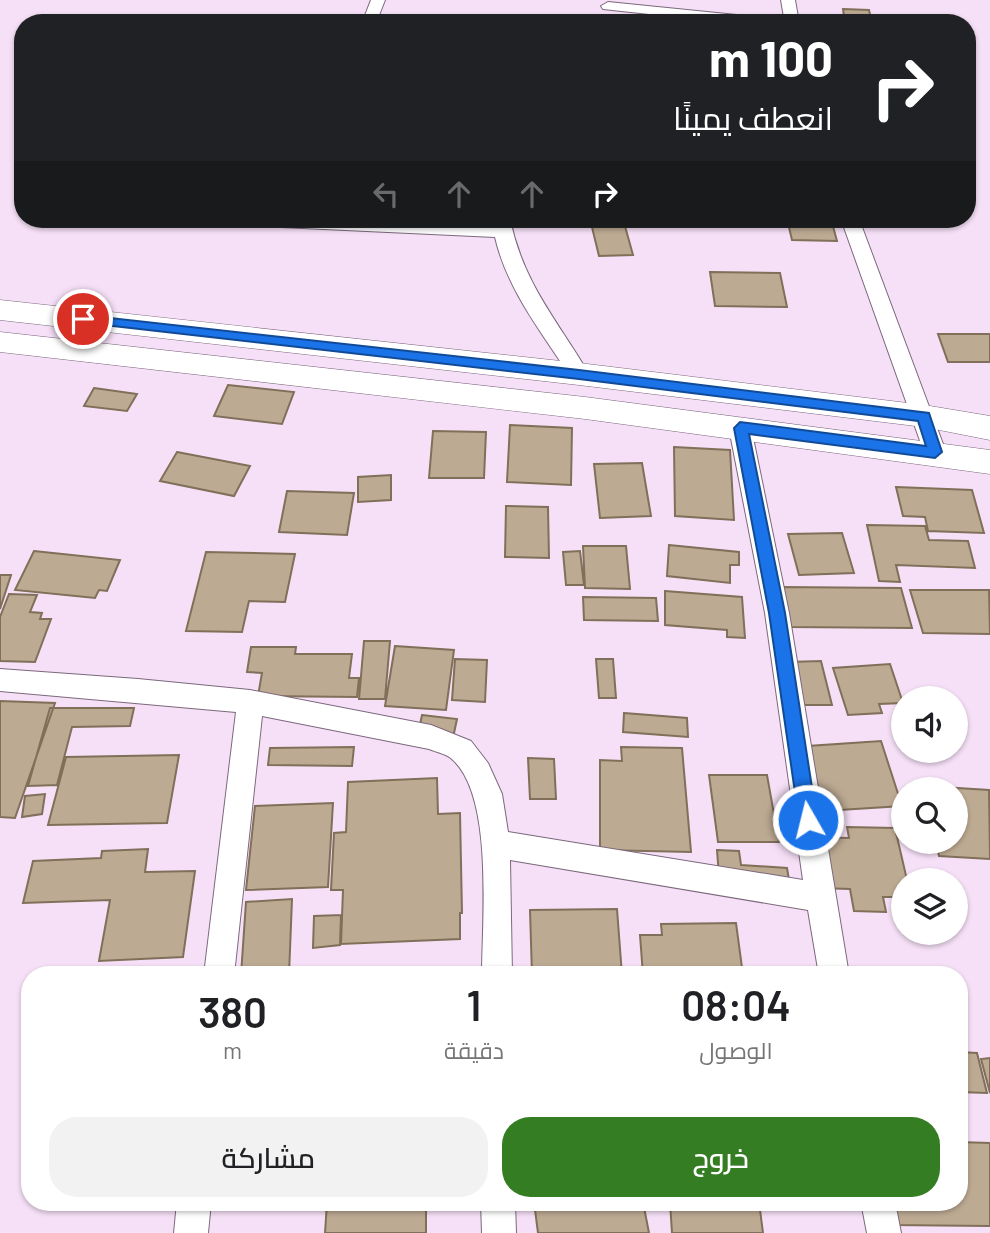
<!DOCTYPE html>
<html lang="ar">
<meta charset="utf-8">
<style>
body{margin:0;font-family:Barlow,Cairo,sans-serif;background:#f2f2f2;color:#202124;direction:rtl;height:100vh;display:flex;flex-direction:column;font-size:26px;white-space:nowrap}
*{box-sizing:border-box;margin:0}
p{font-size:23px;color:#757577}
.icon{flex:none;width:38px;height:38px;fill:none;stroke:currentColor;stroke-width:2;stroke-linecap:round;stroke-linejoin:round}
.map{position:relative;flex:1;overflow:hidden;direction:ltr}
.side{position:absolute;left:21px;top:966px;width:947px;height:245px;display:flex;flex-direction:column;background:#fff;border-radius:28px;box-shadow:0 2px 5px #0004;direction:rtl}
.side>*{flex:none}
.hud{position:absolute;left:14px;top:14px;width:962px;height:214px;border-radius:28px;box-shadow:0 2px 5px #0004;direction:rtl;background:#202124;color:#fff;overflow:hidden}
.fabs{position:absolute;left:891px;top:686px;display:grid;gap:14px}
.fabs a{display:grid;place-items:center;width:77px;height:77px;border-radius:50%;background:#fff;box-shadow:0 2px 5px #0004;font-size:35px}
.pin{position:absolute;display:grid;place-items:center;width:60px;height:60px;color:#fff;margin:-30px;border:4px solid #fff;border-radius:50%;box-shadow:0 2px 7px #0007}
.me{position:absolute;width:77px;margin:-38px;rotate:352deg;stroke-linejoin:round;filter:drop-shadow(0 0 5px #0008)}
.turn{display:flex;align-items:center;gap:24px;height:147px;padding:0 28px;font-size:32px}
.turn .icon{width:91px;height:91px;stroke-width:2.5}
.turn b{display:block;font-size:49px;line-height:60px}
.lanes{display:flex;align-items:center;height:66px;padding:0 28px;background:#0003;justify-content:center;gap:35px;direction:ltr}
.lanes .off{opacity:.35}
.eta{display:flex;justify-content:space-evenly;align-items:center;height:119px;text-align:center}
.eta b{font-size:42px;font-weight:600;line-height:49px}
.primary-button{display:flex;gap:14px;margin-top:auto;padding:14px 28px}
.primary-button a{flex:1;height:80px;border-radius:28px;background:#357d23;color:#fff;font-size:28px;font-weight:600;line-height:80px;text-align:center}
.primary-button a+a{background:#f2f2f2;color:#202124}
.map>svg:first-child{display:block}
</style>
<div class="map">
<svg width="990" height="1233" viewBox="0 0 990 1233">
<rect width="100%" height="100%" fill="#f6e0f7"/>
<path fill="#bdaa93" stroke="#806f59" stroke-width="2" d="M843,9L869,10L872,23H845Z
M590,219H623L633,255L599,256Z
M787,219H831L837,241L792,240Z
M710,272L780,273L787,307L715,306Z
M938,334H990V362H948Z
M228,385L294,392L282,424L214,416Z
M94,388L137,394L127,411L84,406Z
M510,425L572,428L571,485L507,482Z
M433,431L486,432L484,478H429Z
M674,447L730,450L734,520L675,516Z
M177,452L250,466L234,496L160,481Z
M642,463L651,516L600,518L594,464Z
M391,475V500L358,502V477Z
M896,487L972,490L984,533L928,531L925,517L903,516Z
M287,491L354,493L347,535L279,532Z
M506,506L548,507L549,558L505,557Z
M867,525L925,526L929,540L968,541L975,568L896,565L900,582L879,581Z
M842,533L854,573L799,575L788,534Z
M669,545L739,552V565H730V583L667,576Z
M583,546H626L630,589L585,588Z
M34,551L120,560L107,591L99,590L95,598L15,590Z
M580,551L584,585H566L563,552Z
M206,552L295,554L285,602L249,601L242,632L186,631Z
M0,575H11L0,609Z
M781,587L901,588L912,628L788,627Z
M910,590H989L990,634L923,633Z
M665,591L742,597L745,638L727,637V630L665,625Z
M9,594L37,595L30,612L42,613L40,619H51L35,662L0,661V617Z
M583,597L656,598L658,621L584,620Z
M364,641H390L385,699H359Z
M395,646L454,650L446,710L385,706Z
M251,647H296L295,654H352L349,678H359L357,697L258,696L262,673L247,672Z
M455,659L487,660L485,702L452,700Z
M596,659H613L616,698H599Z
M821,661L832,705H799L789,662Z
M890,664L903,703L879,704L882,713L848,715L833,668Z
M0,701L55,703L15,818L0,817Z
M50,708H134L130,726L72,727L57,785L28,786Z
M624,713L687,718L688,737L623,732Z
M422,715L457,719L453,738L418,734Z
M881,741L902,806L824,811L808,746Z
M354,747L352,766L268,765L270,748Z
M621,747L682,748L691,852L600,850V760L622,761Z
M179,755L167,823L48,825L66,757Z
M528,758L554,759L556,799H530Z
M709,775H767L779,842H718Z
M437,778L438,814L460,813L462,913H460V939L341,944L343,890H331L334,833L346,832L348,782Z
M925,786L989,790L990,859L939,856L936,842H956V789H926Z
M45,794L42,814L22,817L25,796Z
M333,803L328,887L246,890L255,806Z
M847,827L895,828L907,880H903V897H883L886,912L854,911L850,889L818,888L809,837L849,838Z
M148,849L145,872L195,871L183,957L99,961L110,900L23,903L33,861L101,858L102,851Z
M717,850L739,851L741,865L787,868L789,880L719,876Z
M292,899L289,975H241L246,902Z
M617,909L622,975H532L530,910Z
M341,915L340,945L313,948L314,916Z
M736,923L743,975H643L640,935H662L661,924Z
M959,1052L977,1053L987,1093L959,1092Z
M990,1058V1093L981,1059Z
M959,1142L990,1143V1226L890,1225L886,1202H959Z
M327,1202H426V1233H325Z
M534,1202H643L649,1233H538Z
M670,1202H759L763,1233H672Z"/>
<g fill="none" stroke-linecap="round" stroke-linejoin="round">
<defs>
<path id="minor" d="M371,0H385L376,23H362Z
M781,0H795L799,23H785Z
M608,2L777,19L784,23H732L603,9L601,6Z
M206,219H330L493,226L492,219H510C523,283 557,320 589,374L586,379H572C543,334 507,290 495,237L215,224Z
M841,219H859L946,452L943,458L935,460L927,458L924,452Z
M740,420L748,423L751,428L789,613L849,975H819L808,910L510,860L512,975H482C482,921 494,798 453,760C448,754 436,752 429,749L262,716L234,975H204L236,712L0,691V669L138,679L250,690L431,725L471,741L488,763L502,794L508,832L803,880L765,613L729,428L732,423Z
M177,1202H211L208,1233H174Z
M481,1202H515L516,1233H482Z
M861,1202H895L901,1233H867Z"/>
<path id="secondary" d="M0,300L579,363L924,405L990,416V440L924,427L579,385L0,320Z
M0,332L585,397L990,450V474L585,419L0,352Z"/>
</defs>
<use href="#minor" stroke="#7c687d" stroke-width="2"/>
<use href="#secondary" stroke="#7c687d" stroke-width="1"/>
<use href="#minor" fill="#fff" fill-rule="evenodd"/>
<use href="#secondary" fill="#fff" fill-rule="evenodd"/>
</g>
<path fill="#1a73e8" stroke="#114b97" stroke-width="2" d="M83,315L579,370L929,413L942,452L935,458L749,434L785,613L817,820L814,826L808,828L801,826L799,820L769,613L734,428L740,422L926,446L918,421L579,379L78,322L76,319Z"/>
</svg>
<div class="fabs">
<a><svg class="icon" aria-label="sound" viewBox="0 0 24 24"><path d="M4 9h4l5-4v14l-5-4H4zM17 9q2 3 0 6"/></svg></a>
<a><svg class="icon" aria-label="search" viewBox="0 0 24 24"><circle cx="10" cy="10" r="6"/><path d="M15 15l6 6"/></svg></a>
<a><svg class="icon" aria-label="layers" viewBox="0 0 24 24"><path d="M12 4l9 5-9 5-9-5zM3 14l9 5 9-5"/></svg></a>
</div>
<div class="pin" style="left:83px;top:319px;background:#d93025"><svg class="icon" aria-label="arrive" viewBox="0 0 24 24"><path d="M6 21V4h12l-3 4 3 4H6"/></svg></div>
<svg class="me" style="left:808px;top:820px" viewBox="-20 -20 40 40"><circle r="17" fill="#1a73e8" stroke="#fff" stroke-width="3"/><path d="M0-11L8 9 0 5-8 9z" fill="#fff"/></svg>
<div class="hud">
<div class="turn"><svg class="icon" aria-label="right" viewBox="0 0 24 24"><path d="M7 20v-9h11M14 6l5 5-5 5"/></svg><div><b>100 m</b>انعطف يمينًا</div></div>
<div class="lanes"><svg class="icon off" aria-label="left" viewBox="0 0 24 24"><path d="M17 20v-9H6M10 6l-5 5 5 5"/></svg><svg class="icon off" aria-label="ahead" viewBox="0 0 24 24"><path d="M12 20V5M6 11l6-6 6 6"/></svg><svg class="icon off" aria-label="ahead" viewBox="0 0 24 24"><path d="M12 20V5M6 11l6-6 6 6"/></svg><svg class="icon" aria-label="right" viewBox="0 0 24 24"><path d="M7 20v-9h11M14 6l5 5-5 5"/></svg></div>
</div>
<section class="side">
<div class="eta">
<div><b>08:04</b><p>الوصول</p></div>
<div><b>1</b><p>دقيقة</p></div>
<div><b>380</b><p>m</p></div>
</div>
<div class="primary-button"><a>خروج</a><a>مشاركة</a></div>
</section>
</div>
